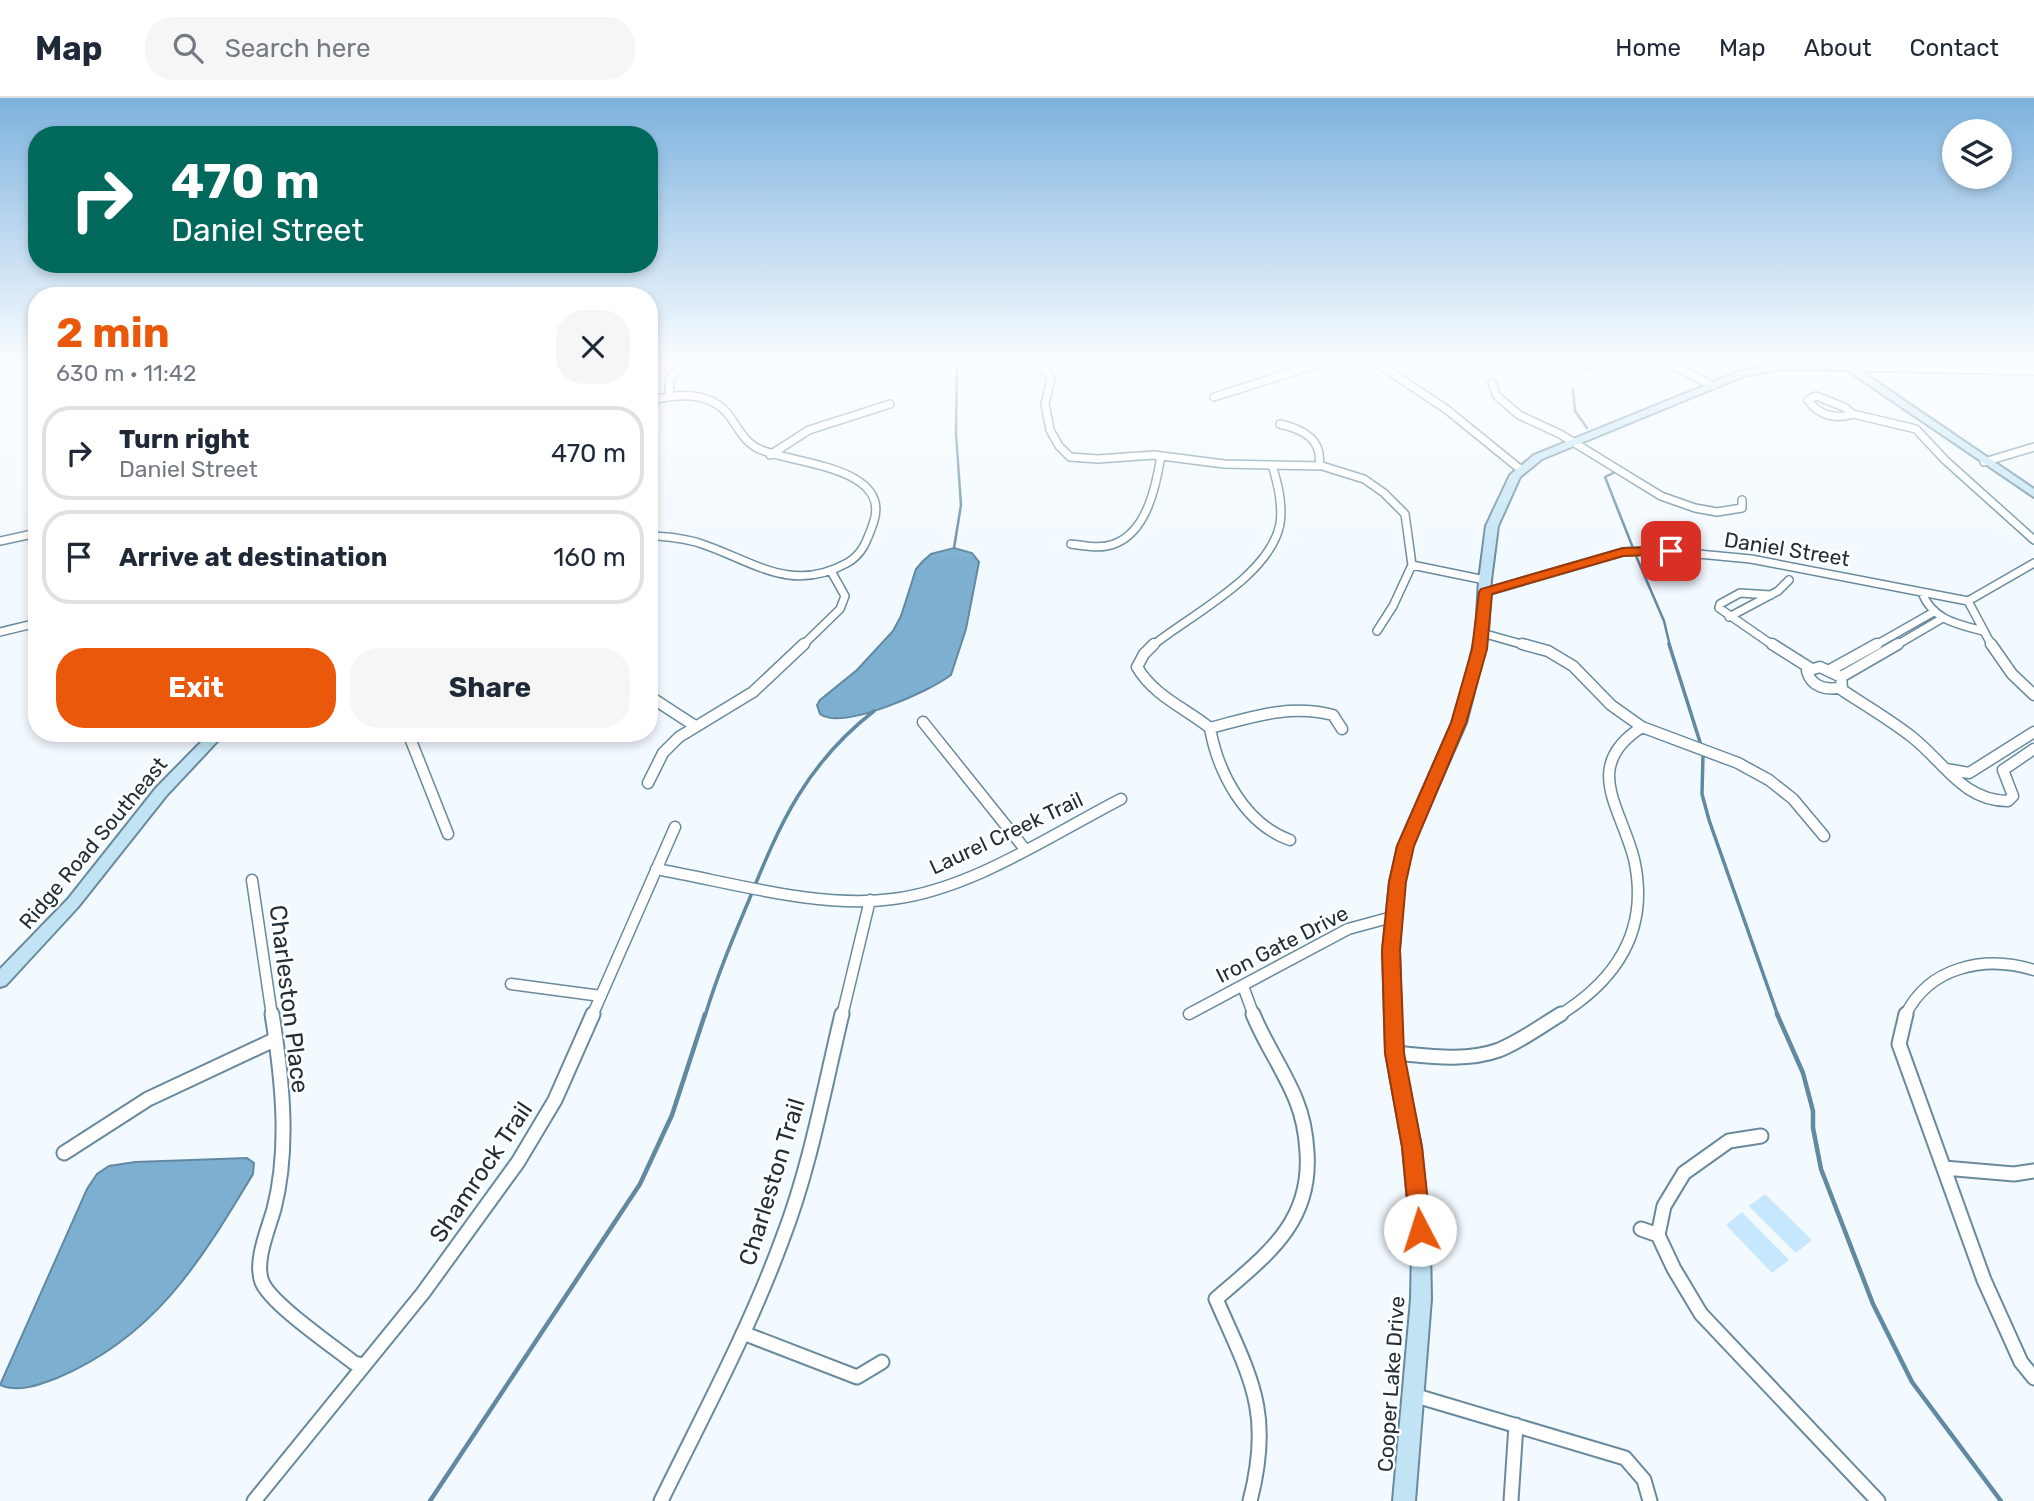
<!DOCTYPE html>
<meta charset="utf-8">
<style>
body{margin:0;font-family:Rubik,sans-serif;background:#f6f6f7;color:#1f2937;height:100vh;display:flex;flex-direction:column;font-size:26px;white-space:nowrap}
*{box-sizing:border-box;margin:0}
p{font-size:23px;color:#747a83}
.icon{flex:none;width:38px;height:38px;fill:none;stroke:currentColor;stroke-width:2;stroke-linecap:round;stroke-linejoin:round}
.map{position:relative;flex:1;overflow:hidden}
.drawer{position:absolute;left:28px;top:189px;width:630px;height:455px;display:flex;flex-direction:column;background:#fff;border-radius:28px;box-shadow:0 4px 10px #0003}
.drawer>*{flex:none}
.banner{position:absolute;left:28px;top:28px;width:630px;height:147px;border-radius:28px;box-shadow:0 4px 10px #0003;background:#00695c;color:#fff;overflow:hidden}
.controls{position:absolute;left:1942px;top:21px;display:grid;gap:14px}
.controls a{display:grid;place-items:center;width:70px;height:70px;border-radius:50%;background:#fff;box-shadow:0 4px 10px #0003;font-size:35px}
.pin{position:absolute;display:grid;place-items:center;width:60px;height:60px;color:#fff;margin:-30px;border-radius:14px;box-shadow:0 4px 10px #0006}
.me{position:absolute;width:77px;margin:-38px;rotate:355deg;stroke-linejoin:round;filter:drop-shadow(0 0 5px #0008)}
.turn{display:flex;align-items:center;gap:24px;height:147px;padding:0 28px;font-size:32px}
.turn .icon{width:91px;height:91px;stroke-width:2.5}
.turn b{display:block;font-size:49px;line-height:60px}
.round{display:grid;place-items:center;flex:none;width:74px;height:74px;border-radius:28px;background:#f6f6f7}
.headline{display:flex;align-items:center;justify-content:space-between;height:119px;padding:0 28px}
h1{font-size:42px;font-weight:700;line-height:52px;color:#ea580c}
.action{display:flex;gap:14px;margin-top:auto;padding:14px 28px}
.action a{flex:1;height:80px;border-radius:28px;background:#ea580c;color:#fff;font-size:28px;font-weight:700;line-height:80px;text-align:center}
.action a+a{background:#f6f6f7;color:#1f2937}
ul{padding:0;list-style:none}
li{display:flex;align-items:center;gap:21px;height:94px;margin:0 14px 10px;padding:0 14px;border:4px solid #e0e1e3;border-radius:28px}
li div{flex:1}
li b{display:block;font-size:26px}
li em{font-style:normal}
header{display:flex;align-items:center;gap:42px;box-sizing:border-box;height:98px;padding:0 35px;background:#fff;border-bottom:2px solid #e0e1e3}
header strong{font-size:33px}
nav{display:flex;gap:38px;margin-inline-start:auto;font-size:24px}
.search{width:490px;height:63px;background:#f6f6f7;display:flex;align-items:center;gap:18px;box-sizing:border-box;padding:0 24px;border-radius:28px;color:#747a83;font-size:26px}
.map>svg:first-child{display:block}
</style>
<header>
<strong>Map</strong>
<div class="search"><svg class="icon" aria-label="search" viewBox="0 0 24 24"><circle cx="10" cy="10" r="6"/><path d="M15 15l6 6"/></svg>Search here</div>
<nav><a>Home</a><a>Map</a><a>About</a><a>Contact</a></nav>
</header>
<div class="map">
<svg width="2034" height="1403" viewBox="0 0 2034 1403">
<rect width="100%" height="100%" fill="#f3faff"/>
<path fill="#c6e7fd" d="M1765,1096L1812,1142L1796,1155L1749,1108Z
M1742,1114L1789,1162L1772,1175L1726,1127Z"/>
<path fill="#7db0d0" stroke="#6289a2" stroke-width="2" d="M954,450L972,455L979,464L966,531L951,577C930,593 843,633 820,616L817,607L820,602L857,572L893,533L901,518L916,471L923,463L931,456Z
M247,1060L254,1065L253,1076C200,1164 155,1239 57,1280C39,1287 18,1295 0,1287L87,1091L97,1076L109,1068L135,1064Z"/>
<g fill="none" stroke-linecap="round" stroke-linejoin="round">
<path stroke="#6289a2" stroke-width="2.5" d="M1573,291L1575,313L1587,330
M1615,374L1605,379L1633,450
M954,450L961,407L956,336L957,265
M1636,458L1664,523L1670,548"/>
<path stroke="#6289a2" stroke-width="3.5" d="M1669,546L1700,644
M1703,657L1702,696L1709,722L1778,918
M705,918C717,878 733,840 749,802C780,725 806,666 874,613"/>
<path stroke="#6289a2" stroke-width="4.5" d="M1777,916L1803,975L1813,1013V1030L1821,1071L1873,1206L1912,1284L2001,1403
M430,1403L640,1086L672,1017L705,916"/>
<defs>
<path id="street-far2" d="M1036,265L1047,273L1051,281L1045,306L1050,332L1059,348L1070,359L1098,361L1154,357L1224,366L1322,368L1364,381L1384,395L1405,416L1412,467L1393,508L1377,533
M1126,265L1128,267
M1377,265L1446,311L1520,371
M1669,265L1713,288
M1587,268L1595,265
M1849,269L2034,273
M1492,285L1497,298L1519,317L1560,336L1661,398L1695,410L1717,414L1742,410V402
M669,298L670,280L684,265
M1816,298L1844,309L1853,316C1836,322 1818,317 1808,302Z
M1214,299L1321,265
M649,303C678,295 712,292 731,320C739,332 746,345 759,351C792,366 894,368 873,426C867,442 863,456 847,465C789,497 751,461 696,444C680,440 665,438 649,438
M1853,316L1916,331L1945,362L2034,442
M1280,326C1302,331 1323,341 1319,367
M770,357L809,332L890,306
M1984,364L2034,349
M0,443L37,435
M1071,446C1085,448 1101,451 1114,446C1147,434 1156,388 1161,358
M1412,467L1485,482
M1486,494L1623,454L1656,452L1751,461L1968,503L2034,465
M1922,495C1933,522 1957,526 1983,533
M1771,497L1740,495L1720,506L1719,510L1774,548
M1968,503L1992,548
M1729,519L1778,493L1789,482
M0,534L37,525
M1482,535L1528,548
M802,548L840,511L845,498L831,473
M1152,548C1190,517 1270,478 1280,426C1283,406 1278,386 1272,367
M1874,548L1932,515
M1895,548L1941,521"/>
<path id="street-far1" d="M1154,546L1144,556L1137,569C1154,598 1185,610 1210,630C1218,675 1245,726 1290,742
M1522,546L1548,553L1573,568L1611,607L1642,629L1738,665L1769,682L1793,701L1824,738
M1772,546L1810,570
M1991,546L2012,576L2034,597
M1820,569L1841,579L1842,589C1827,593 1811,589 1807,573Z
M1830,572L1877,546
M1841,579L1898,546
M1839,590C1863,606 1889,621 1912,639C1944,664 1963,703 2008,703L2013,698L2003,672L2034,651
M649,598L695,628
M923,624L1024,750
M1210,630C1252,619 1289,606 1333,617L1342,631
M408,635L448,736
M1946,671L1969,675L2034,634
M648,685L663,655L679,639L753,594L804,546
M656,771C730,784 818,811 893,801C972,791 1051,737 1121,701
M252,782L272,918
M511,886L601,898
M1243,888L1254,918
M1189,916L1348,831L1396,818
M592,918L675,729
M842,918L870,802
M1558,918C1617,882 1650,832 1634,761C1621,709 1581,668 1642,629
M1905,918C1929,868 1985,857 2034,872"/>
<path id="street" d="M272,916C282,979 290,1049 274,1111C268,1132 254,1164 262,1184C271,1206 333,1248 354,1265L364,1267
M1906,916L1899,946L1984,1182L2021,1264L2034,1280
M1394,955C1428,958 1466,964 1499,952C1521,943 1541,928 1561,916
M1761,1038L1729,1043L1684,1075L1664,1108L1658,1137L1674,1171L1701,1216L1878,1403
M64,1055L148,1001L276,941
M1944,1070L2014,1076L2034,1073
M1641,1131L1658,1137
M743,1235L857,1279L882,1264
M1413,1297L1625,1360L1644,1382L1650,1403
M254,1403L423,1195L518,1064L555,1002L593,916
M661,1403C703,1317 749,1232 782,1142C810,1070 824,991 842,916
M1250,1403C1273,1314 1251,1281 1216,1201C1265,1158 1312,1126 1307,1054C1306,1036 1303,1019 1296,1002C1284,972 1265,946 1253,916
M1511,1403L1516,1327"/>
<path id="secondary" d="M1782,265H1849L2034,391V399L1847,272L1782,271L1744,278L1542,361L1520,379L1498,428L1491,482L1488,535L1481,567L1466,625L1412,748L1404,784L1399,852L1402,955L1421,1049L1430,1149L1431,1201L1415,1403H1393L1411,1201L1412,1149L1403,1049L1386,955L1383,852L1390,784L1398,748L1452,625L1469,567L1476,535L1479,482L1486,428L1510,377L1534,357L1738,274Z
M210,635H225L166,698L78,809L6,887L0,889V871L68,801L156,690Z"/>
</defs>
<use href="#street-far2" stroke="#698a9e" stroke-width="10"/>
<use href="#street-far1" stroke="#698a9e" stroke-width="13"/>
<use href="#street" stroke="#698a9e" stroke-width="17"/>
<use href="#secondary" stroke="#698a9e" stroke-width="4"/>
<use href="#street-far2" stroke="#fff" stroke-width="7"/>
<use href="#street-far1" stroke="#fff" stroke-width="10"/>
<use href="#street" stroke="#fff" stroke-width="13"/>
<use href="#secondary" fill="#c1e3f4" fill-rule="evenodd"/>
</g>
<linearGradient id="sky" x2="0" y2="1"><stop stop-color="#7db2de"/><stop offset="0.57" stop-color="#fafdff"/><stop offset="1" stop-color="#fafdff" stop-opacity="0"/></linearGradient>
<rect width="2034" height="462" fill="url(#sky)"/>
<path fill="#ea580c" stroke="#983908" stroke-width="2" d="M1671,449L1678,453L1676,456L1623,458L1492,496L1487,551L1466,625L1414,748L1406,784L1400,852L1404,955L1422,1049L1431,1132L1428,1139L1420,1142L1413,1139L1410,1132L1402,1049L1385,955L1382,852L1389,784L1397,748L1451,625L1472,551L1479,494L1481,491L1623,450Z"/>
<g text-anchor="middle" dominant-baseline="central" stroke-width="5" stroke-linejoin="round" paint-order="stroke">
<g font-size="21" fill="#222f38" stroke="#fff">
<text transform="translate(1787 451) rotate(9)">Daniel Street</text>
<text transform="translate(1006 735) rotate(-25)">Laurel Creek Trail</text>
<text transform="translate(93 745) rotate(-50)">Ridge Road Southeast</text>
<text transform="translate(1282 846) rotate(-27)">Iron Gate Drive</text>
<text transform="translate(1391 1286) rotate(-86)">Cooper Lake Drive</text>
</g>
<g font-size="24" fill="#222f38" stroke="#fff">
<text transform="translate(289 901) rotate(83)">Charleston Place</text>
<text transform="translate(481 1074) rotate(-56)">Shamrock Trail</text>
<text transform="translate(772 1084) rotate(-73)">Charleston Trail</text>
</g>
</g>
</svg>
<div class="controls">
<a><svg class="icon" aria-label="layers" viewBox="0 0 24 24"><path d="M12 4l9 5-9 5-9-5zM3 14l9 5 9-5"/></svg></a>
</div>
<div class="pin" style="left:1671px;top:453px;background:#d93025"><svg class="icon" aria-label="arrive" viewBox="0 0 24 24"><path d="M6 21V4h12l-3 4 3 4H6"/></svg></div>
<svg class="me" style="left:1420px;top:1132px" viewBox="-20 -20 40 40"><circle r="19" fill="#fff"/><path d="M0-13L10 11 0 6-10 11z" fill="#ea580c"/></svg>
<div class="banner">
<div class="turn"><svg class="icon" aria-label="right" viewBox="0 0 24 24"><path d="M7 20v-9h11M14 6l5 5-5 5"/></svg><div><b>470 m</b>Daniel Street</div></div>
</div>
<section class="drawer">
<div class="headline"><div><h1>2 min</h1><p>630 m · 11:42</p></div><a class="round"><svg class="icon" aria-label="close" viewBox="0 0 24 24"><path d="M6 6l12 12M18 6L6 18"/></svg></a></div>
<ul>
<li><svg class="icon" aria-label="right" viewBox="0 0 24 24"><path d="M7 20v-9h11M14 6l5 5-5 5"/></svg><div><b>Turn right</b><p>Daniel Street</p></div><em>470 m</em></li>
<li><svg class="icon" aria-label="arrive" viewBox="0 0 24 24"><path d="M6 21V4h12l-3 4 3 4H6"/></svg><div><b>Arrive at destination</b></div><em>160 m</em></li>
</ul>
<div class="action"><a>Exit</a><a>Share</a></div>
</section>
</div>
